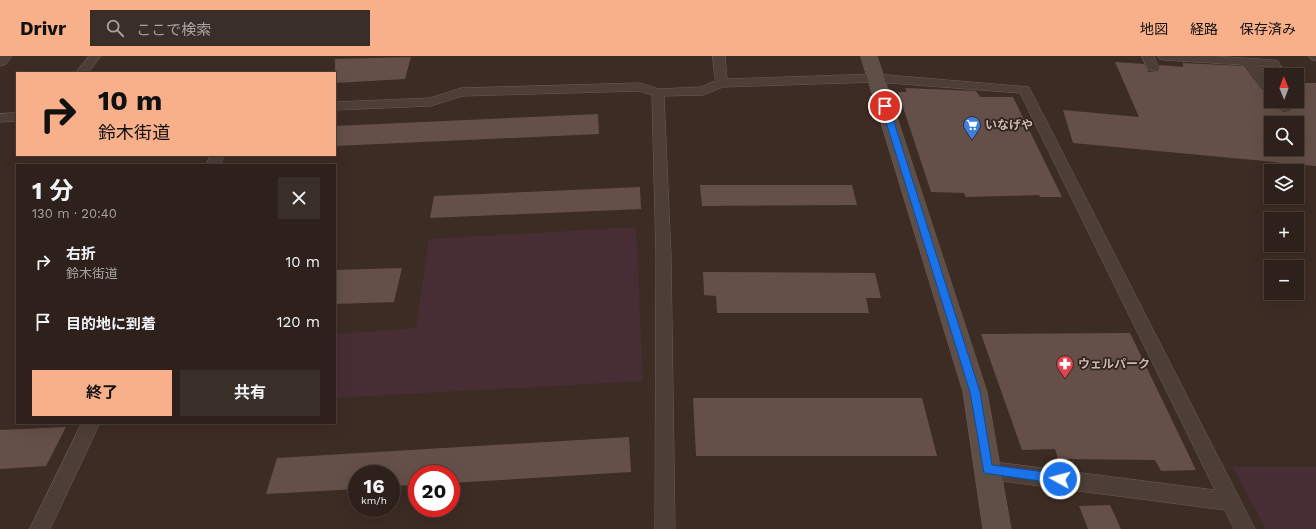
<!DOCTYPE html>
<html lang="ja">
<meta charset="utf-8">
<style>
body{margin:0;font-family:"Work Sans","Noto Sans JP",sans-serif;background:#3a2e28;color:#f1f3f6;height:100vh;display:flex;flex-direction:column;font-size:15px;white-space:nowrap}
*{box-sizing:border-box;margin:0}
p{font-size:13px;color:#a7a3a3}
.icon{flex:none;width:22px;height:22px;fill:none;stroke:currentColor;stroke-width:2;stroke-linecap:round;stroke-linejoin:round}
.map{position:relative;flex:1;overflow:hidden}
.details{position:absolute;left:16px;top:108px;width:320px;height:260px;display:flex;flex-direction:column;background:#2e211b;border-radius:0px;box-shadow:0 4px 16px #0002,0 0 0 1px #493e3a}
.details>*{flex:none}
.banner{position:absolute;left:16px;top:16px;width:320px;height:84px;border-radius:0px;box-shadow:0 4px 16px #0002,0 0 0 1px #493e3a;background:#f7b08a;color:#111;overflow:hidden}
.needle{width:26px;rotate:359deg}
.tools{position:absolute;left:1264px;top:12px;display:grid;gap:8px}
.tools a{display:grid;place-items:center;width:40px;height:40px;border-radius:0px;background:#2e211b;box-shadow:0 4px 16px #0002,0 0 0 1px #493e3a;font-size:20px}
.speed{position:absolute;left:348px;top:409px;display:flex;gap:8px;font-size:20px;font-weight:700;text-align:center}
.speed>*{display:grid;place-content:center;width:52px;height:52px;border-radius:50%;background:#2e211b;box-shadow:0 4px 16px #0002,0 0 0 1px #493e3a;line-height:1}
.speed small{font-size:10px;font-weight:400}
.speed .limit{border:6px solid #d22;background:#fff;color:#111}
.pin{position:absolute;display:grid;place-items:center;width:34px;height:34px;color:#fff;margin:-17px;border:2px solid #fff;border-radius:50%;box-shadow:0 1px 4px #0007}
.me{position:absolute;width:44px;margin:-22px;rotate:277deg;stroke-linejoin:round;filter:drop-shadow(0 0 3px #0008)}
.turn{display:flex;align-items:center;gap:14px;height:84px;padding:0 16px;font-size:18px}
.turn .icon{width:52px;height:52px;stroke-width:2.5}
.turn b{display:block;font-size:28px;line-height:34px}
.round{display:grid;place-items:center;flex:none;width:42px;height:42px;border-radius:0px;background:#3a2e28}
.overview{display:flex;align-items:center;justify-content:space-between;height:68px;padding:0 16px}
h1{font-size:24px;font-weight:700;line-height:30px}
.button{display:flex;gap:8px;margin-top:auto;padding:8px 16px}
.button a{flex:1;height:46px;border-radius:0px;background:#f7b08a;color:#111;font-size:16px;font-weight:700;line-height:46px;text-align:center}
.button a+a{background:#3a2e28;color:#f1f3f6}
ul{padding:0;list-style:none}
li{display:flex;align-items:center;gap:12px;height:60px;padding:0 16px}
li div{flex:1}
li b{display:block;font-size:15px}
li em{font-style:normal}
header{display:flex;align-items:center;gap:24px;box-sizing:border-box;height:56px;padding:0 20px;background:#f7b08a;color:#111}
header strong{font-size:19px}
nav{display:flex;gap:22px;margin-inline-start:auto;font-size:14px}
.search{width:280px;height:36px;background:#3a2e28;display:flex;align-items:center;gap:10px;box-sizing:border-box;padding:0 14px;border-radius:0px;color:#a7a3a3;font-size:15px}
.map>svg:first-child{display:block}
</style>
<header>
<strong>Drivr</strong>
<div class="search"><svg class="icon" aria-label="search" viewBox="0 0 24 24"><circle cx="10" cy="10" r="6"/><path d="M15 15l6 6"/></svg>ここで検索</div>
<nav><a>地図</a><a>経路</a><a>保存済み</a></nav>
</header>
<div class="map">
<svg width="1316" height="473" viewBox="0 0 1316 473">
<rect width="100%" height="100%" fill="#3d2c24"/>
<path fill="#472d34" d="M636,171L643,325L335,342V278L416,272L429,183Z
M1232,411H1316V473H1266Z"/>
<path fill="#645048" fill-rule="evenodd" d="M411,1L405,23L335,27V3Z
M1115,6L1144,8L1148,16L1157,15L1159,12V9L1183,11V7L1244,10L1266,38L1271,39V45H1273L1277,52L1284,56L1289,55L1292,52L1289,45H1297V27H1316V110L1073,87L1063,54L1139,61ZM1271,67H1297V93H1271Z
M1281,9L1289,19H1271V24L1261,12H1278Z
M905,32L976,35L980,41H1013L1062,141H1040L1039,139L966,141L964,137L931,136L898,36H907Z
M598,58L599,78L335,90V70Z
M700,129H852L857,149L702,150Z
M640,131L641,153L430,162L434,140Z
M402,212L394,246L335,248V214Z
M703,216L875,217L881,242H866L869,257H717L716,240L704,239Z
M1130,277L1196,414L1161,415L1155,404L1058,403L1055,393L1022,394L981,278Z
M693,342H922L937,400H696Z
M66,371L46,410L0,413V374Z
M629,381L631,416L451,427V418H417V429L391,430V418H357V433L266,438L277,402Z
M1110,449L1121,473H1088L1079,450Z"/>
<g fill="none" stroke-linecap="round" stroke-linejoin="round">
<defs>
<path id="service" d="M89,0H101L88,17H76Z
M713,0H725L727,23L876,18L1029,31L1255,473H1234L1225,454L987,423L980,420L977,414L980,408L987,405L1215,434L1020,37L876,26L723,31L703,39L664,40L671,200L675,473H655L656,200L652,39L639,35L462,40L431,50L335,54V46L430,42L461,32L640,27L659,33L701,31L715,25Z
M1142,0H1154L1158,11L1156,14H1148Z
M1158,0H1213L1274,4L1278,5L1280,8L1278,11L1258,10L1271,26V38L1267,37L1245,9L1164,4L1160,3Z
M1309,0H1316V5L1312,4Z
M1274,45H1287L1291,51L1289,54C1281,56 1278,52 1274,45Z
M17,57V65L0,66V58Z
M211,99H225L220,109H206Z
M82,367H100L50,473H30Z"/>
<path id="tertiary" d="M0,0H12L6,8L0,10Z"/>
<path id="secondary" d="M861,0H877L987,336L1011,473H983L963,336Z"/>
</defs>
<use href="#service" stroke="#6b5d56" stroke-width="1"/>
<use href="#tertiary" stroke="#6b5d56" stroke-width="1"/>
<use href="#secondary" stroke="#6b5d56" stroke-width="1"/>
<use href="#service" fill="#4d3f38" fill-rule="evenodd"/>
<use href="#tertiary" fill="#4d3f38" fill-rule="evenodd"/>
<use href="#secondary" fill="#604f46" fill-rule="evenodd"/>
</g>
<path fill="#1a73e8" stroke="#114b97" d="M885,47L889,50L980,336L992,409L1060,418L1063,419L1065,423L1063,427L1060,428L984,417L970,336L881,50Z"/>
<defs>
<symbol id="supermarket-pin" viewBox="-11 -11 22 30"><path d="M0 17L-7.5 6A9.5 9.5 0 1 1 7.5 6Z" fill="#3f7fe0" stroke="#32241d"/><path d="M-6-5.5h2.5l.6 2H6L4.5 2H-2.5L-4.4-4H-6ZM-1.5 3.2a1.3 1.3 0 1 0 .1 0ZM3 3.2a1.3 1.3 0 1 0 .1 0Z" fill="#fff"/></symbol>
<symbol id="pharmacy-pin" viewBox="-11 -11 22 30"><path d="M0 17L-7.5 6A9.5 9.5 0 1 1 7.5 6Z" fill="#e0444e" stroke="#32241d"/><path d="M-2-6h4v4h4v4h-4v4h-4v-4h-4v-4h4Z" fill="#fff"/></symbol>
</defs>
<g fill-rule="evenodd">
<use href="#supermarket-pin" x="962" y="59" width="20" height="27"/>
<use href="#pharmacy-pin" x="1055" y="298" width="20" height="27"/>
</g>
<g text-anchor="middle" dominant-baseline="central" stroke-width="3.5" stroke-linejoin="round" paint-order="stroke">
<g font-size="12" font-weight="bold" fill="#c9bbb4" stroke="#32241d" text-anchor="start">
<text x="985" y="69">いなげや</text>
<text x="1078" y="308">ウェルパーク</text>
</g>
</g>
</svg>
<div class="tools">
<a><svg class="needle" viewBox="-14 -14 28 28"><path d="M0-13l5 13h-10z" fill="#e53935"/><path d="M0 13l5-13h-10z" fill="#a7a3a3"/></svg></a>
<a><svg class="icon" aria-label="search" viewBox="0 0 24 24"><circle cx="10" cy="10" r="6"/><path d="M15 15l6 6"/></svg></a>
<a><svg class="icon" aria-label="layers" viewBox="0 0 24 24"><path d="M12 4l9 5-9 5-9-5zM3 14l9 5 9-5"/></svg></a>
<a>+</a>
<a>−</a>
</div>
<div class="speed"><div>16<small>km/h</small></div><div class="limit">20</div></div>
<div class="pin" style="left:885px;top:50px;background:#d93025"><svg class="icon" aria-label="arrive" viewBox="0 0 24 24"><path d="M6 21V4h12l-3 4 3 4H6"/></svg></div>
<svg class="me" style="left:1060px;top:423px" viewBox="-20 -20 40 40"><circle r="17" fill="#1a73e8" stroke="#fff" stroke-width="3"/><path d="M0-11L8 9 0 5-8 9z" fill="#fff"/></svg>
<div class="banner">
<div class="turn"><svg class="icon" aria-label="right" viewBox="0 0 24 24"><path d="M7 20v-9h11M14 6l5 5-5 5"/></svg><div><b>10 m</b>鈴木街道</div></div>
</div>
<section class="details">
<div class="overview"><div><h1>1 分</h1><p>130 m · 20:40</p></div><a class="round"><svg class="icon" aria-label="close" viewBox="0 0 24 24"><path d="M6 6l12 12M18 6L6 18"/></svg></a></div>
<ul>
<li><svg class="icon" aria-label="right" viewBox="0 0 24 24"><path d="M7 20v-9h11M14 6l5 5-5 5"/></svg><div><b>右折</b><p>鈴木街道</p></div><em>10 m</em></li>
<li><svg class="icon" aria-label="arrive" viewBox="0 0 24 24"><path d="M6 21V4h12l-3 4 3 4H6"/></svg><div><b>目的地に到着</b></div><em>120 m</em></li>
</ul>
<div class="button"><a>終了</a><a>共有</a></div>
</section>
</div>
